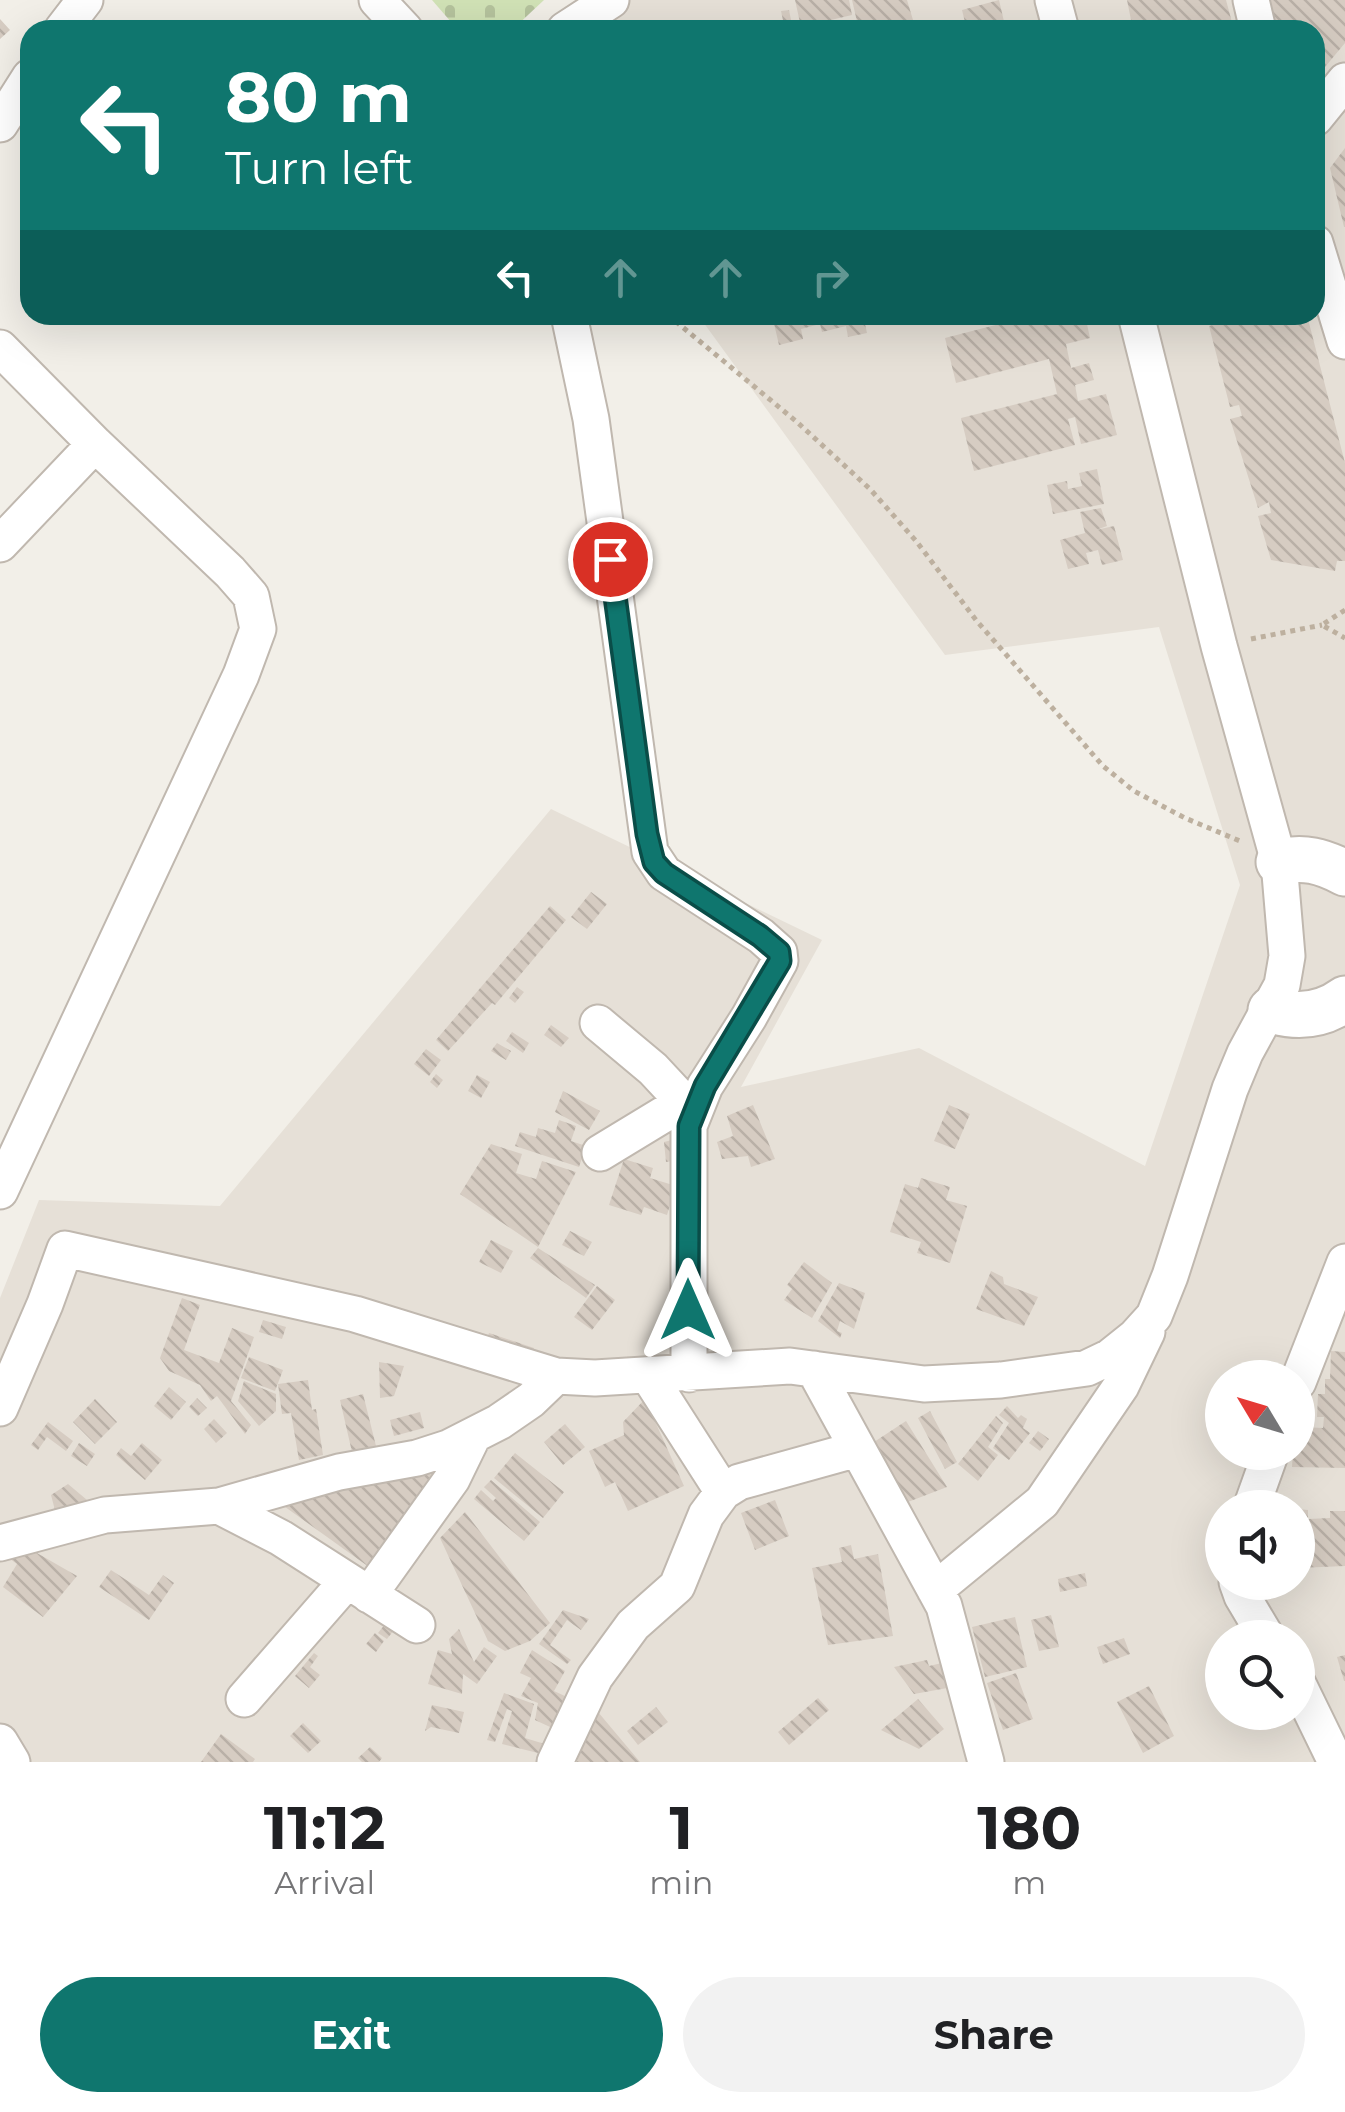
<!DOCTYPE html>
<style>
body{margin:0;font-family:Montserrat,sans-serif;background:#f2f2f2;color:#202124;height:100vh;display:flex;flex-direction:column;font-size:38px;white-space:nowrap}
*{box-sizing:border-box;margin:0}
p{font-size:32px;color:#757577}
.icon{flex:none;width:55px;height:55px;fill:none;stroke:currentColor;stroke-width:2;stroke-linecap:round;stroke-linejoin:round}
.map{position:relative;height:1762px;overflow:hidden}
.details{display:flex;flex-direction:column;background:#fff;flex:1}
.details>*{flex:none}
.guide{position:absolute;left:20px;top:20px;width:1305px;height:305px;border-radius:30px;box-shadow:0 10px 40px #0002;background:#0f766e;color:#fff;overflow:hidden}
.needle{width:65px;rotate:308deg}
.fabs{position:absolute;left:1205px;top:1360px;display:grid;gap:20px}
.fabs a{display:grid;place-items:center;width:110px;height:110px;border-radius:50%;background:#fff;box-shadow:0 10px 40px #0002;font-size:50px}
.pin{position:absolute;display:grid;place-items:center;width:85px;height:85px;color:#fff;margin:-42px;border:5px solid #fff;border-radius:50%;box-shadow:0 2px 10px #0007}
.me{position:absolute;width:110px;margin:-55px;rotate:0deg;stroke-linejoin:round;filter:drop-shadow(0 0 8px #0008)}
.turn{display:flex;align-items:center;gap:35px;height:210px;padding:0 40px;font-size:45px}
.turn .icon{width:130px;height:130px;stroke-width:2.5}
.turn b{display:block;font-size:70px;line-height:85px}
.lanes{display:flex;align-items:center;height:95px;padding:0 40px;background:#0003;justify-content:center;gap:50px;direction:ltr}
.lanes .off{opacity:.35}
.eta{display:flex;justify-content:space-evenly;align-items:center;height:170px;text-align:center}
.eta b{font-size:60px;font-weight:700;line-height:70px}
.primary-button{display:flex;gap:20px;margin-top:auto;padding:20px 40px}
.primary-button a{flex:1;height:115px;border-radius:60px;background:#0f766e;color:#fff;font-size:40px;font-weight:700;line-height:115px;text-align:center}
.primary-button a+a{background:#f2f2f2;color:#202124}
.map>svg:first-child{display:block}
</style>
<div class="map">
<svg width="1345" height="1762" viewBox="0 0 1345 1762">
<defs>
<pattern id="cemetery-stones" width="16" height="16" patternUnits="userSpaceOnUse" patternTransform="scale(2.5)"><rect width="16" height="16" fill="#d1e2b6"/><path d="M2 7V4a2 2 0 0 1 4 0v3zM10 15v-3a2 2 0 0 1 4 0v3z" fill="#b5c39d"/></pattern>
<pattern id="building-back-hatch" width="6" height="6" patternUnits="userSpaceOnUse" patternTransform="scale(2.5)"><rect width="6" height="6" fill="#d6ccc2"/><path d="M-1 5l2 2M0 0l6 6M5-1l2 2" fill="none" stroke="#b9b0a7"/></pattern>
</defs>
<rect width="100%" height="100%" fill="#f2efe8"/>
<path fill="#e6e0d7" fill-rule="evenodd" d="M611,0H1345V1762H0V1298L39,1200L220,1206L551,809L822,940L741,1087L919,1048L1145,1166L1240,885L1159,627L945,655L698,315H1315V30H610ZM1222,1378H1298V1452H1222ZM1222,1508H1298V1582H1222ZM1222,1638H1298V1712H1222Z"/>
<path fill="url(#cemetery-stones)" d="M432,0H544L512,30H458Z"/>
<path fill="url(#building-back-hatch)" d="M795,0H849L852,15L801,27Z
M852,0H907L916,30H859Z
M999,0L1006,30L989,26L967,30L962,10Z
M1127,0H1226L1234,30H1133Z
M1263,0H1345V43L1315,79V30H1275Z
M789,10L793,30H785L781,11Z
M0,19L10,30L0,39Z
M1345,148V227H1344L1330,168Z
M772,315H863L867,333L848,337L846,326L822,332L820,324L801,329L803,339L779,345Z
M1035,315H1085L1090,338L1066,344L1071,368L1089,363L1094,380L1075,385L1078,401L1106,394L1117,435L1081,444L1075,417L1068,419L1075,445L974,471L961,418L1057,394L1049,359L956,383L945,338Z
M1218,315H1307L1345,463V561H1337L1335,571L1271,560L1258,516L1271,513L1269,502L1258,508L1230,419L1242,416L1239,405L1230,407L1209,326L1220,323Z
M1097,469L1104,504L1053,514L1047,485L1067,481L1068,489L1082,486L1079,473Z
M1101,508L1107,526L1096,530L1114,526L1123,560L1102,565L1098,550L1086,553L1089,564L1068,569L1060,540L1085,533L1080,512Z
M591,892L607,904L587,929L571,917Z
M550,906L566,920L495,1005L492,1003L448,1051L436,1040Z
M517,987L524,992L515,1003L509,998Z
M551,1025L569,1038L561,1047L544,1035Z
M512,1032L529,1043L523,1053L506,1041Z
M497,1043L511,1051L506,1060L491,1051Z
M426,1049L441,1060L429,1076L414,1064Z
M436,1074L443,1080L437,1088L430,1082Z
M477,1075L490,1082L481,1098L468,1091Z
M563,1091L600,1111L589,1130L555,1112Z
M753,1105L775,1159L751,1167L748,1156L722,1159L717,1142L733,1136L727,1116Z
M949,1105L970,1114L955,1149L934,1141Z
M559,1120L576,1126L571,1141L586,1146L579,1167L515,1146L520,1132L536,1137L538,1128L555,1133Z
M680,1138L682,1159L666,1162L664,1142Z
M491,1144L522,1154L516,1173L536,1179L542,1161L576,1172L538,1247L460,1194Z
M624,1159L653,1168L650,1178L676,1186L667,1215L644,1207L641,1215L609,1205Z
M921,1178L950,1187L946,1200L967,1206L950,1263L917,1253L921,1242L890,1232L905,1184L918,1188Z
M570,1231L592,1242L584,1256L562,1245Z
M491,1240L513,1251L501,1273L479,1262Z
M538,1248L595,1285L586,1298L530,1258Z
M804,1262L832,1283L812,1318L784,1300L792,1289L787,1285Z
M991,1271L1003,1277L1004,1284L1038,1297L1024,1326L976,1309Z
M839,1283L865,1293L854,1329L840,1321L837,1331L842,1333L840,1338L818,1321Z
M597,1286L615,1300L592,1330L574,1317Z
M182,1298L200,1305L184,1350L219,1363L232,1328L254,1337L231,1401L251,1425L245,1434L217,1396L211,1401L200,1385L169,1371L160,1358Z
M263,1320L286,1327L282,1339L259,1332Z
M489,1333L534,1348L531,1359L485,1344Z
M1331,1351L1345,1352V1468L1292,1467L1293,1452H1298V1443H1300L1301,1427L1323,1428L1324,1417H1317L1318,1394H1325V1379H1330Z
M249,1357L283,1370L275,1391L241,1378Z
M379,1362L404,1366L394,1396L380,1398Z
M308,1380L312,1410L316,1409L323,1455L299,1460L291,1413L282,1414L278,1384Z
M244,1381L276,1394V1411L259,1426L238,1401Z
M169,1387L186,1402L171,1420L154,1406Z
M363,1394L376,1446L352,1452L340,1400Z
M197,1398L207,1408L198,1416L189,1407Z
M95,1399L117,1422L95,1444L73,1422Z
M645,1399L684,1486L628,1511L615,1482L605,1487L589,1451L624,1435L623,1422Z
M1007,1406L1018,1418L1021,1415L1027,1419L1023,1428L1030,1433L1009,1460L993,1448L1009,1423L999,1415Z
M930,1411L957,1462L945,1469L918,1418Z
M420,1412L424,1428L394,1436L390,1420Z
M996,1416L1003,1423L988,1447L998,1455L978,1481L958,1464Z
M214,1419L227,1433L216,1443L204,1429Z
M906,1421L947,1487L908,1502L871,1444Z
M48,1422L73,1441L66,1451L47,1437L38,1450L31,1445Z
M565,1424L585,1447L563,1465L544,1442Z
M1038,1431L1049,1439L1040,1451L1029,1443Z
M79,1443L95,1454L87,1466L71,1456Z
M142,1443L162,1460L145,1480L116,1455L121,1448L131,1456Z
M515,1453L564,1492L543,1518L494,1478Z
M418,1465L452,1479L376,1572L281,1504Z
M491,1480L540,1522L524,1541L474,1499L481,1490L493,1501L496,1498L484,1487Z
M68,1484L93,1505L56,1514L51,1495Z
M775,1500L789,1536L755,1550L741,1513Z
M1298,1509L1308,1510V1519L1330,1518V1511H1345V1566L1298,1568Z
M465,1512L550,1623L530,1641L505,1651L488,1641L440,1538Z
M23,1545L77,1576L43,1617L3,1587L17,1564L6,1556Z
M851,1545L854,1559L878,1554L893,1636L828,1645L812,1568L842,1562L839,1548Z
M111,1570L149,1595L163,1575L174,1583L149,1620L99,1587Z
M1085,1573L1087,1586L1060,1592L1058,1579Z
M563,1610L589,1619L581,1630L567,1620L550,1645L571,1660L567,1664L539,1644Z
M393,1614L401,1621L387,1639L378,1633Z
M1051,1615L1059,1647L1039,1651L1031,1620Z
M1015,1617L1027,1667L985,1677L972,1627Z
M459,1629L474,1662L484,1647L497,1656L477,1684L463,1674L462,1694L428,1684L438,1650L452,1654L449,1639Z
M375,1633L384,1641L376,1652L366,1644Z
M1124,1638L1130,1654L1103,1664L1097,1647Z
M532,1650L565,1671L554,1691L567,1697L563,1733L535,1720L538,1703L521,1696L531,1678L520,1673Z
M314,1653L318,1656L310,1667L320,1675L309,1688L295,1676Z
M1345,1655V1681H1344L1337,1657Z
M927,1660L929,1666L942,1663L964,1685L914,1694L894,1667Z
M1016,1673L1033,1719L1003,1730L987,1683Z
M1149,1686L1174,1736L1143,1753L1117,1702Z
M504,1693L534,1704L525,1738L558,1748L554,1757L502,1744L512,1711L507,1709L495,1742L487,1740Z
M818,1698L829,1710L789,1745L778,1732Z
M918,1699L944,1729L919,1749L881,1730Z
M432,1705L464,1712L459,1733L431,1727L425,1731Z
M593,1706L640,1762H577Z
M656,1707L668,1722L638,1745L627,1731Z
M303,1723L321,1741L308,1753L290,1736Z
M221,1734L255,1759L253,1762H201Z
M370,1747L382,1758L379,1762H362L358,1758Z"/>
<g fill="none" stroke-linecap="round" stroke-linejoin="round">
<defs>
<path id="minor" d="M377,0L405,30
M1053,0L1061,30
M1251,0L1258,30
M62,30L85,0
M565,30L611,0
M1315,118L1345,81
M0,124L30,77
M1315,243L1345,341
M569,315L591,419L650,852L664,873L761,936L779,952L780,961L749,1017L705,1086L689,1126V1374
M0,348L95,444
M0,544L95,444L230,572L251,596L258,629L241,675L0,1191
M598,1023L653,1069L694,1113
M600,1153L684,1102
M814,1369L944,1606L986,1762
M648,1375L723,1492
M1298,1382L1345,1262
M0,1408L45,1304L65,1249L355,1314L556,1376L595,1378L790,1366L924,1384L1001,1380L1087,1368L1110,1357L1135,1337L1154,1316L1170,1276L1230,1089L1245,1053L1282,985L1287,956L1279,862L1219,646L1136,315
M219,1506L281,1538L417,1625
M1251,1508L1271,1452
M0,1543L105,1515L219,1506L339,1472L417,1458L448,1448L499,1422L531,1400L556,1376
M1237,1582L1242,1596L1267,1638
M935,1590L1042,1502L1121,1386L1147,1332
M369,1595L452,1479L472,1438
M1298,1684L1336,1762
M244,1699L347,1581
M0,1742L12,1762
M555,1762L595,1677L633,1625L677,1586L706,1515L723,1492L739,1482L858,1449"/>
<path id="tertiary" d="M1279,862C1304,856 1322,861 1345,873
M1271,1010C1297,1018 1322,1016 1345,999"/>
</defs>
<use href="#minor" stroke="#c0b8af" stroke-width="39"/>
<use href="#tertiary" stroke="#c0b8af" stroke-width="49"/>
<path stroke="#bdb09f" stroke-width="5" stroke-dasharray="5 5" stroke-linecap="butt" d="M668,315L797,422L870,489L916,541L976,620L1103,766L1134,791L1185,818L1240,841
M1345,610L1322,625L1345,638
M1251,639L1322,625"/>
<use href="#minor" stroke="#fff" stroke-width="35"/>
<use href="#tertiary" stroke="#fff" stroke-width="45"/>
</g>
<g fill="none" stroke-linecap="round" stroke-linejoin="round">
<defs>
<path id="route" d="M610,559L647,834L654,862L664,873L760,936L779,952L780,961L705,1086L689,1126L688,1310"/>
</defs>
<use href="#route" stroke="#0a4d48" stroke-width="25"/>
<use href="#route" stroke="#0f766e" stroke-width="18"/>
</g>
</svg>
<div class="fabs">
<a><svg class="needle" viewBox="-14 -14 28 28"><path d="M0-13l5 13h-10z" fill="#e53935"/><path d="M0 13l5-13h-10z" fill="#757577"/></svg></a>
<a><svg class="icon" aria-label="sound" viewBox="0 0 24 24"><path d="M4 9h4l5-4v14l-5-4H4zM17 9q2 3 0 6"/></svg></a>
<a><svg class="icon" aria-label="search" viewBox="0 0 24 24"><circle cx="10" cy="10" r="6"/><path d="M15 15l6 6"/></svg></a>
</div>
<div class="pin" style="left:610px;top:559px;background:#d93025"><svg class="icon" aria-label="arrive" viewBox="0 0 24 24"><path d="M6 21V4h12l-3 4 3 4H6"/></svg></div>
<svg class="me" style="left:688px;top:1310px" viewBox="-20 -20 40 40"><path d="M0-17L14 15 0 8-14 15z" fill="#0f766e" stroke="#fff" stroke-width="4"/></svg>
<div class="guide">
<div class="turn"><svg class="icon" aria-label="left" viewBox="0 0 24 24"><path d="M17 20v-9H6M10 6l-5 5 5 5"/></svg><div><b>80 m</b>Turn left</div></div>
<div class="lanes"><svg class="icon" aria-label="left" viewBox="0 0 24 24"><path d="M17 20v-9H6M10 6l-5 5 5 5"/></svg><svg class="icon off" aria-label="ahead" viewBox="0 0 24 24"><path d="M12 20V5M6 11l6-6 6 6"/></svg><svg class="icon off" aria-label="ahead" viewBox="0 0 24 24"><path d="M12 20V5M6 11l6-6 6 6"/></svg><svg class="icon off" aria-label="right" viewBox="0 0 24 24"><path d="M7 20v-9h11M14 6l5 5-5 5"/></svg></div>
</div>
</div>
<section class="details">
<div class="eta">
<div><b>11:12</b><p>Arrival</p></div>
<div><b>1</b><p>min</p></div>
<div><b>180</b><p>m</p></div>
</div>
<div class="primary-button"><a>Exit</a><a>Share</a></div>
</section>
